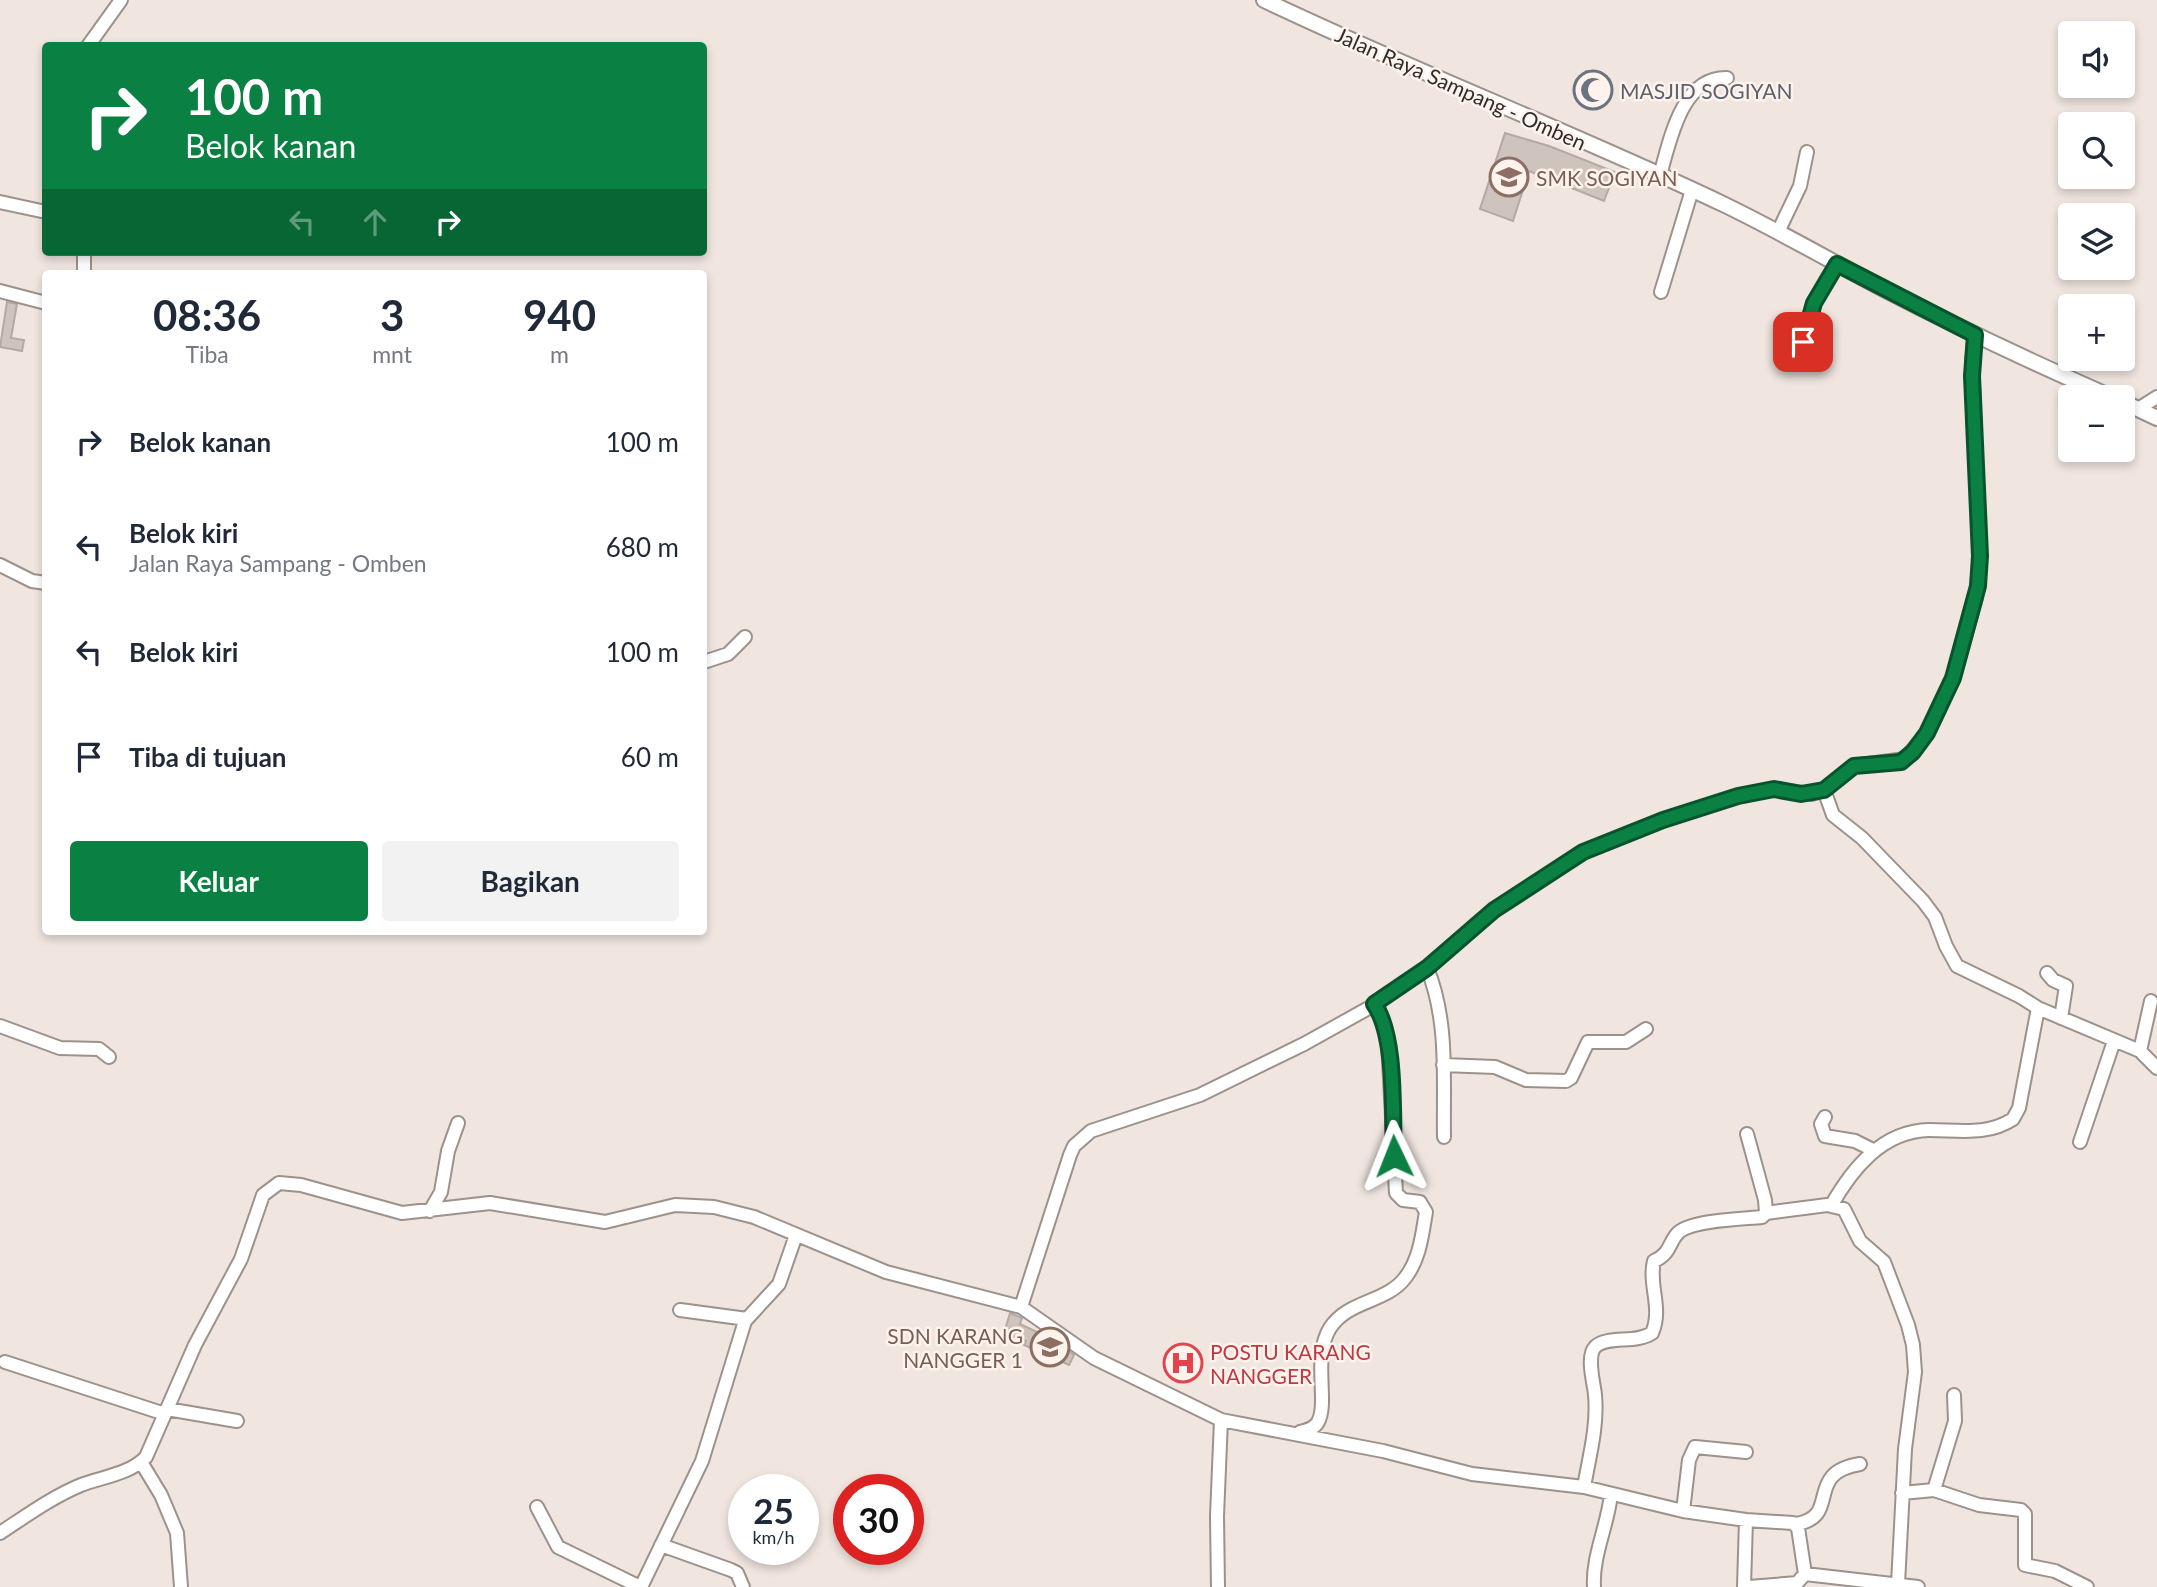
<!DOCTYPE html>
<html lang="id">
<meta charset="utf-8">
<style>
body{margin:0;font-family:Lato,sans-serif;background:#f2f2f3;color:#1f2937;height:100vh;display:flex;flex-direction:column;font-size:26px;white-space:nowrap}
*{box-sizing:border-box;margin:0}
p{font-size:23px;color:#747a83}
.icon{flex:none;width:38px;height:38px;fill:none;stroke:currentColor;stroke-width:2;stroke-linecap:round;stroke-linejoin:round}
.map{position:relative;flex:1;overflow:hidden}
.panel{position:absolute;left:42px;top:270px;width:665px;height:665px;display:flex;flex-direction:column;background:#fff;border-radius:7px;box-shadow:0 4px 10px #0003}
.panel>*{flex:none}
.hud{position:absolute;left:42px;top:42px;width:665px;height:214px;border-radius:7px;box-shadow:0 4px 10px #0003;background:#0b8043;color:#fff;overflow:hidden}
.tools{position:absolute;left:2058px;top:21px;display:grid;gap:14px}
.tools a{display:grid;place-items:center;width:77px;height:77px;border-radius:7px;background:#fff;box-shadow:0 4px 10px #0003;font-size:35px}
.speed{position:absolute;left:728px;top:1474px;display:flex;gap:14px;font-size:35px;font-weight:700;text-align:center}
.speed>*{display:grid;place-content:center;width:91px;height:91px;border-radius:50%;background:#fff;box-shadow:0 4px 10px #0003;line-height:1}
.speed small{font-size:18px;font-weight:400}
.speed .limit{border:10px solid #d22;background:#fff;color:#111}
.pin{position:absolute;display:grid;place-items:center;width:60px;height:60px;color:#fff;margin:-30px;border-radius:14px;box-shadow:0 4px 10px #0006}
.me{position:absolute;width:77px;margin:-38px;rotate:358deg;stroke-linejoin:round;filter:drop-shadow(0 0 5px #0008)}
.turn{display:flex;align-items:center;gap:24px;height:147px;padding:0 28px;font-size:32px}
.turn .icon{width:91px;height:91px;stroke-width:2.5}
.turn b{display:block;font-size:49px;line-height:60px}
.lanes{display:flex;align-items:center;height:66px;padding:0 28px;background:#0003;justify-content:center;gap:35px;direction:ltr}
.lanes .off{opacity:.35}
.eta{display:flex;justify-content:space-evenly;align-items:center;height:119px;text-align:center}
.eta b{font-size:42px;font-weight:700;line-height:49px}
.action{display:flex;gap:14px;margin-top:auto;padding:14px 28px}
.action a{flex:1;height:80px;border-radius:7px;background:#0b8043;color:#fff;font-size:28px;font-weight:700;line-height:80px;text-align:center}
.action a+a{background:#f2f2f3;color:#1f2937}
ul{padding:0;list-style:none}
li{display:flex;align-items:center;gap:21px;height:105px;padding:0 28px}
li div{flex:1}
li b{display:block;font-size:26px}
li em{font-style:normal}
.map>svg:first-child{display:block}
</style>
<div class="map">
<svg width="2157" height="1587" viewBox="0 0 2157 1587">
<rect width="100%" height="100%" fill="#f0e5df"/>
<path fill="#cec3bd" stroke="#b4aaa3" stroke-width="2" d="M1586,71L1609,79L1600,108L1577,101Z
M1505,133L1549,146L1615,172L1604,201L1529,171L1513,221L1480,209Z
M7,302L17,304L11,338L24,340L22,351L0,347Z
M1010,1313L1022,1318L1020,1324L1052,1339L1074,1355L1069,1365L1024,1345L1026,1341L1004,1333Z
M1176,1346L1197,1351L1189,1380L1169,1375Z"/>
<g fill="none" stroke-linecap="round" stroke-linejoin="round">
<defs>
<path id="minor" d="M88,46L121,0
M1660,175C1670,141 1681,77 1727,78
M0,202L46,212
M1778,232L1800,186L1807,152
M84,252V273
M0,291L46,303
M1661,292L1692,190
M1797,360L1814,303L1837,264
M2138,409L2157,397
M0,565L32,581L46,583
M704,662L728,654L745,637
M1824,790L1833,815L1862,838L1923,901L1935,917L1946,946L1957,966L2019,996L2038,1008
M1427,968C1449,1021 1443,1081 1444,1137
M2047,973L2053,980L2066,986L2061,1018
M0,1026L60,1048L99,1049L109,1057
M2140,1051L2151,1001
M1443,1065L1495,1067L1526,1080L1566,1081L1571,1078L1588,1042H1626L1646,1029
M1825,1117L1821,1124L1825,1136L1855,1141L1873,1150
M2080,1142L2114,1041
M1831,1206C1852,1169 1882,1131 1929,1130C1959,1130 1987,1136 2013,1119L2019,1108L2038,1008L2140,1051L2157,1068
M430,1211L441,1192L448,1151L458,1123
M1766,1213L1827,1205L1844,1209L1860,1241L1884,1262L1908,1325L1913,1345L1915,1372L1905,1449L1898,1584
M1021,1307L1070,1155L1074,1146L1091,1131L1200,1095L1304,1044L1374,1005L1427,968L1494,910L1583,852L1663,820L1738,796L1774,789L1812,794L1824,790L1854,766L1905,759L1927,733L1953,678L1976,598L1980,556L1972,362L1975,335
M680,1310L747,1319
M5,1362L165,1414
M167,1409L237,1421
M1300,1432C1307,1430 1314,1429 1318,1422C1329,1402 1312,1357 1330,1328C1348,1300 1386,1303 1405,1278C1420,1259 1422,1235 1426,1212L1420,1202L1403,1200L1396,1193L1388,1041L1383,1021L1374,1005
M141,1462L161,1495L177,1533L181,1587
M1584,1487C1589,1458 1598,1426 1595,1395C1594,1383 1586,1357 1595,1347C1607,1335 1636,1344 1652,1333C1663,1308 1648,1285 1654,1261C1672,1253 1668,1242 1679,1232C1693,1220 1743,1219 1762,1217L1766,1213L1765,1200L1747,1134
M1934,1490L1955,1421L1954,1395
M1902,1493L1934,1490L1979,1505L2021,1510L2025,1514V1565L2055,1571L2087,1587
M537,1507L558,1547L640,1587
M1683,1511L1689,1460L1695,1447L1746,1452
M1796,1524C1842,1517 1803,1473 1860,1464
M0,1533C26,1516 52,1497 81,1485C102,1477 130,1474 146,1457L195,1345L241,1259L263,1195L279,1183L301,1185L402,1213L490,1203L605,1222L675,1205L714,1207L754,1217L886,1272L1021,1307L1094,1358L1221,1420L1383,1451L1472,1474L1584,1487L1683,1511L1746,1520L1793,1523L1798,1528L1805,1574L1918,1587
M661,1545L731,1570L737,1573L743,1587
M641,1587L702,1461L745,1321L779,1284L796,1235
M1218,1587L1217,1516L1221,1420
M1594,1587C1592,1556 1608,1525 1611,1494
M1744,1587L1746,1520
M1749,1587L1797,1583L1805,1574"/>
<path id="major" d="M1264,0C1415,72 1572,132 1723,204C1777,230 1829,260 1882,288C1957,327 2034,363 2111,397
M2123,402L2157,418"/>
</defs>
<use href="#minor" stroke="#9c928c" stroke-width="16"/>
<use href="#major" stroke="#9c928c" stroke-width="18"/>
<use href="#minor" stroke="#fff" stroke-width="12"/>
<use href="#major" stroke="#fff" stroke-width="14"/>
</g>
<g fill="none" stroke-linecap="round" stroke-linejoin="round">
<defs>
<path id="route" d="M1394,1156C1392,1116 1397,1036 1374,1004L1427,968L1494,910L1583,852L1663,820L1738,796L1774,789L1801,794L1824,790L1854,766L1901,762L1913,752L1927,733L1953,678L1978,586L1980,556L1972,376L1975,335L1837,264L1814,303L1803,342"/>
</defs>
<use href="#route" stroke="#07532c" stroke-width="18"/>
<use href="#route" stroke="#0b8043" stroke-width="12"/>
</g>
<defs>
<symbol id="mosque-ring" viewBox="-11 -11 22 22"><circle r="9.5" fill="#fef3ec" stroke="#6b7280" stroke-width="1.5"/><path d="M3.5-4.9A6 6 0 1 0 3.5 4.9A5 5 0 1 1 3.5-4.9Z" fill="#6b7280"/></symbol>
<symbol id="school-ring" viewBox="-11 -11 22 22"><circle r="9.5" fill="#fef3ec" stroke="#8d6e63" stroke-width="1.5"/><path d="M0-5L7-2L0 1L-7-2ZM-4 1L0 2.5L4 1V4Q0 6-4 4Z" fill="#8d6e63"/></symbol>
<symbol id="hospital-ring" viewBox="-11 -11 22 22"><circle r="9.5" fill="#fef3ec" stroke="#e0444e" stroke-width="1.5"/><path d="M-5-5h3v3.5h4V-5h3V5h-3V1.5h-4V5h-3Z" fill="#e0444e"/></symbol>
</defs>
<g fill-rule="evenodd">
<use href="#mosque-ring" x="1571" y="68" width="44" height="44"/>
<use href="#school-ring" x="1487" y="155" width="44" height="44"/>
<use href="#school-ring" x="1028" y="1325" width="44" height="44"/>
<use href="#hospital-ring" x="1161" y="1341" width="44" height="44"/>
</g>
<g text-anchor="middle" dominant-baseline="central" stroke-width="5" stroke-linejoin="round" paint-order="stroke">
<g font-size="21" fill="#2f2b29" stroke="#fef3ec">
<text transform="translate(1461 88) rotate(24)">Jalan Raya Sampang - Omben</text>
</g>
<g font-size="21" fill="#5b616d" stroke="#fef3ec" text-anchor="start">
<text x="1620" y="90">MASJID SOGIYAN</text>
</g>
<g font-size="21" fill="#785e54" stroke="#fef3ec" text-anchor="start">
<text x="1536" y="177">SMK SOGIYAN</text>
<text x="1023" y="1335" text-anchor="end">SDN KARANG<tspan x="1023" dy="24">NANGGER 1</tspan></text>
</g>
<g font-size="21" fill="#be3a42" stroke="#fef3ec" text-anchor="start">
<text x="1210" y="1351">POSTU KARANG<tspan x="1210" dy="24">NANGGER</tspan></text>
</g>
</g>
</svg>
<div class="tools">
<a><svg class="icon" aria-label="sound" viewBox="0 0 24 24"><path d="M4 9h4l5-4v14l-5-4H4zM17 9q2 3 0 6"/></svg></a>
<a><svg class="icon" aria-label="search" viewBox="0 0 24 24"><circle cx="10" cy="10" r="6"/><path d="M15 15l6 6"/></svg></a>
<a><svg class="icon" aria-label="layers" viewBox="0 0 24 24"><path d="M12 4l9 5-9 5-9-5zM3 14l9 5 9-5"/></svg></a>
<a>+</a>
<a>−</a>
</div>
<div class="speed"><div>25<small>km/h</small></div><div class="limit">30</div></div>
<div class="pin" style="left:1803px;top:342px;background:#d93025"><svg class="icon" aria-label="arrive" viewBox="0 0 24 24"><path d="M6 21V4h12l-3 4 3 4H6"/></svg></div>
<svg class="me" style="left:1394px;top:1156px" viewBox="-20 -20 40 40"><path d="M0-17L14 15 0 8-14 15z" fill="#0b8043" stroke="#fff" stroke-width="4"/></svg>
<div class="hud">
<div class="turn"><svg class="icon" aria-label="right" viewBox="0 0 24 24"><path d="M7 20v-9h11M14 6l5 5-5 5"/></svg><div><b>100 m</b>Belok kanan</div></div>
<div class="lanes"><svg class="icon off" aria-label="left" viewBox="0 0 24 24"><path d="M17 20v-9H6M10 6l-5 5 5 5"/></svg><svg class="icon off" aria-label="ahead" viewBox="0 0 24 24"><path d="M12 20V5M6 11l6-6 6 6"/></svg><svg class="icon" aria-label="right" viewBox="0 0 24 24"><path d="M7 20v-9h11M14 6l5 5-5 5"/></svg></div>
</div>
<section class="panel">
<div class="eta">
<div><b>08:36</b><p>Tiba</p></div>
<div><b>3</b><p>mnt</p></div>
<div><b>940</b><p>m</p></div>
</div>
<ul>
<li><svg class="icon" aria-label="right" viewBox="0 0 24 24"><path d="M7 20v-9h11M14 6l5 5-5 5"/></svg><div><b>Belok kanan</b></div><em>100 m</em></li>
<li><svg class="icon" aria-label="left" viewBox="0 0 24 24"><path d="M17 20v-9H6M10 6l-5 5 5 5"/></svg><div><b>Belok kiri</b><p>Jalan Raya Sampang - Omben</p></div><em>680 m</em></li>
<li><svg class="icon" aria-label="left" viewBox="0 0 24 24"><path d="M17 20v-9H6M10 6l-5 5 5 5"/></svg><div><b>Belok kiri</b></div><em>100 m</em></li>
<li><svg class="icon" aria-label="arrive" viewBox="0 0 24 24"><path d="M6 21V4h12l-3 4 3 4H6"/></svg><div><b>Tiba di tujuan</b></div><em>60 m</em></li>
</ul>
<div class="action"><a>Keluar</a><a>Bagikan</a></div>
</section>
</div>
